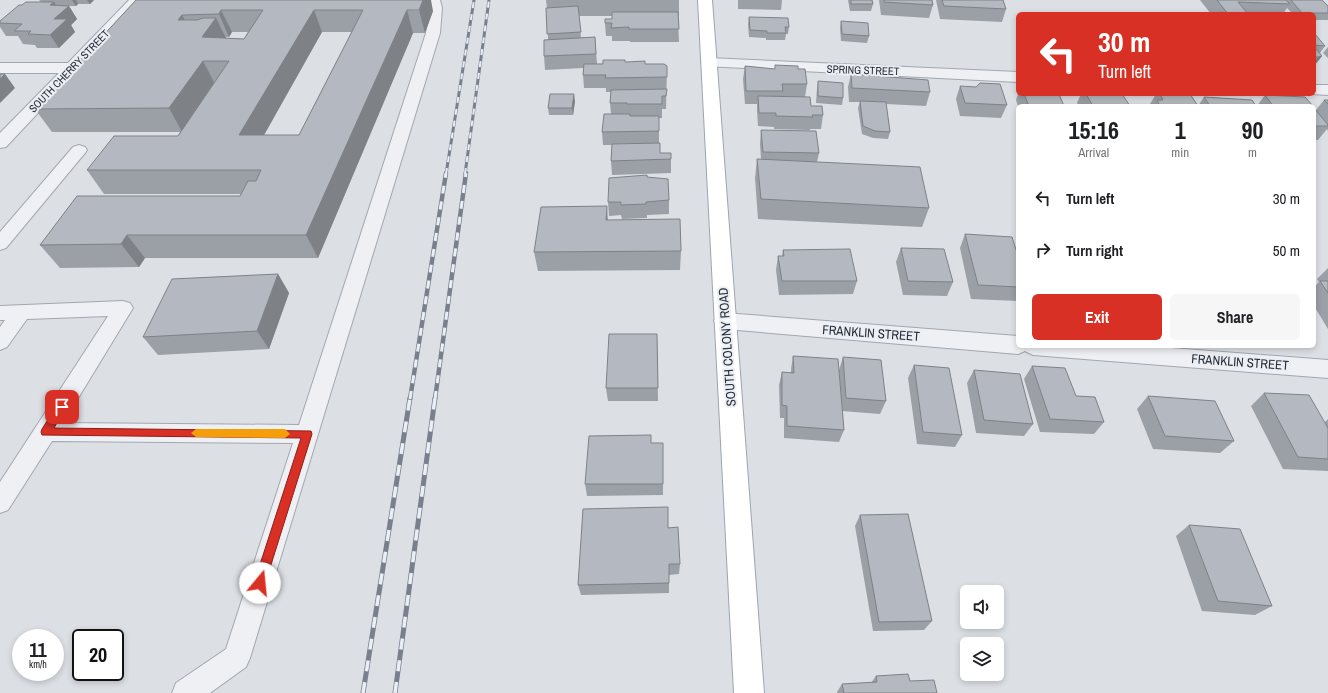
<!DOCTYPE html>
<style>
body{margin:0;font-family:"Archivo Narrow",sans-serif;background:#f6f6f6;color:#202124;height:100vh;display:flex;flex-direction:column;font-size:15px;white-space:nowrap}
*{box-sizing:border-box;margin:0}
p{font-size:13px;color:#757577}
.icon{flex:none;width:22px;height:22px;fill:none;stroke:currentColor;stroke-width:2;stroke-linecap:round;stroke-linejoin:round}
.map{position:relative;flex:1;overflow:hidden}
.details{position:absolute;left:1016px;top:104px;width:300px;height:244px;display:flex;flex-direction:column;background:#fff;border-radius:6px;box-shadow:0 2px 6px #0003}
.details>*{flex:none}
.banner{position:absolute;left:1016px;top:12px;width:300px;height:84px;border-radius:6px;box-shadow:0 2px 6px #0003;background:#d93025;color:#fff;overflow:hidden}
.tools{position:absolute;left:960px;top:585px;display:grid;gap:8px}
.tools a{display:grid;place-items:center;width:44px;height:44px;border-radius:6px;background:#fff;box-shadow:0 2px 6px #0003;font-size:20px}
.speed{position:absolute;left:12px;top:629px;display:flex;gap:8px;font-size:20px;font-weight:700;text-align:center}
.speed>*{display:grid;place-content:center;width:52px;height:52px;border-radius:50%;background:#fff;box-shadow:0 2px 6px #0003;line-height:1}
.speed small{font-size:10px;font-weight:400}
.speed .limit{border:2px solid #111;border-radius:6px;background:#fff;color:#111}
.pin{position:absolute;display:grid;place-items:center;width:34px;height:34px;color:#fff;margin:-17px;border-radius:8px;box-shadow:0 2px 6px #0006}
.me{position:absolute;width:44px;margin:-22px;rotate:17deg;stroke-linejoin:round;filter:drop-shadow(0 0 3px #0008)}
.turn{display:flex;align-items:center;gap:14px;height:84px;padding:0 16px;font-size:18px}
.turn .icon{width:52px;height:52px;stroke-width:2.5}
.turn b{display:block;font-size:28px;line-height:34px}
.eta{display:flex;justify-content:space-evenly;align-items:center;height:68px;text-align:center}
.eta b{font-size:24px;font-weight:700;line-height:28px}
.primary-button{display:flex;gap:8px;margin-top:auto;padding:8px 16px}
.primary-button a{flex:1;height:46px;border-radius:6px;background:#d93025;color:#fff;font-size:16px;font-weight:700;line-height:46px;text-align:center}
.primary-button a+a{background:#f6f6f6;color:#202124}
ul{padding:0;list-style:none}
li{display:flex;align-items:center;gap:12px;height:52px;padding:0 16px}
li div{flex:1}
li b{display:block;font-size:15px}
li em{font-style:normal}
.map>svg:first-child{display:block}
</style>
<div class="map">
<svg width="1328" height="693" viewBox="0 0 1328 693">
<rect width="100%" height="100%" fill="#dce0e5"/>
<g fill="none" stroke-linecap="round" stroke-linejoin="round">
<defs>
<path id="lane" d="M428,0H440L442,8L440,33L250,658L246,667L210,693H172L176,683L226,649L293,443L52,441L8,510L0,513V482L108,316L27,319L7,347L0,350V327L5,320H0V306L123,301L130,303L133,308L63,423L299,425L426,33L430,8Z
M79,145L85,147L87,150L85,153L6,248L0,250V232L73,147Z"/>
<path id="street" d="M129,0H144L6,147L0,148V133L59,73H0V63H68Z
M709,58L1018,72V82L704,66L701,63L704,60Z
M1314,85H1328V95L1311,94H1314Z
M725,313L1018,336V346H1145L1328,360V378L1033,355L1025,351L1018,354L725,329L717,327L714,321L717,315Z"/>
<path id="primary" d="M698,0H712L764,693H734Z"/>
</defs>
<use href="#lane" stroke="#a2a7ae" stroke-width="2"/>
<use href="#street" stroke="#a2a7ae" stroke-width="2"/>
<use href="#primary" stroke="#9da4af" stroke-width="2"/>
<use href="#lane" fill="#eff0f4" fill-rule="evenodd"/>
<use href="#street" fill="#eff0f4" fill-rule="evenodd"/>
<use href="#primary" fill="#fff" fill-rule="evenodd"/>
<defs>
<path id="rail-far2" d="M446,174L474,0
M465,174L489,0"/>
<path id="rail-far1" d="M410,399L446,173
M435,399L466,173"/>
<path id="rail" d="M363,693L410,398
M395,693L435,398"/>
</defs>
<use href="#rail-far2" stroke="#787f8d" stroke-width="3"/>
<use href="#rail-far1" stroke="#787f8d" stroke-width="4.5"/>
<use href="#rail" stroke="#787f8d" stroke-width="5"/>
<use href="#rail-far2" stroke="#ebeef3" stroke-width="2" stroke-dasharray="6" stroke-linecap="butt"/>
<use href="#rail-far1" stroke="#ebeef3" stroke-width="3" stroke-dasharray="8" stroke-linecap="butt"/>
<use href="#rail" stroke="#ebeef3" stroke-width="3.5" stroke-dasharray="11" stroke-linecap="butt"/>
</g>
<path fill="#9b9fa6" fill-rule="evenodd" d="M39,0H94L90,4H78L76,6H69L77,19L71,25L75,32L59,48H37L35,45L23,44L18,36H6L0,27V21L22,5L41,2Z
M136,0L433,11L425,33H413L318,258H145L139,267L60,268L40,245L240,196L241,194H104L87,170L178,136L180,132H52L35,109ZM232,32H248L244,39L226,38L225,37H229ZM322,32H352L299,135H264Z
M546,0H679V16H678L679,42H630V41H612V36H606L605,23L612,19V16H579L581,38L595,37L597,64L625,62L667,66L666,109H662V118H659V143L660,153L671,159V173L612,175L611,161L612,145H603L602,132L611,114L610,103L611,92H606V88H584L583,75V68L545,70L544,56L548,39L547,8Z
M738,0H782L781,10L738,9Z
M848,0H872L873,4L871,11H850Z
M879,0H932L933,5L929,18L881,15Z
M936,0H1003L1006,9L1002,22L940,19Z
M1200,0H1322L1328,6V20H1314V14H1293L1287,8L1283,14H1211Z
M749,17L789,27L788,34H786L785,40H766V38L749,37L748,24Z
M841,21L869,36L867,43L841,41L840,28Z
M1314,34L1325,46L1320,53L1322,56L1314,66Z
M1328,47V58L1323,53Z
M775,65L798,69L807,84L805,97L811,106L823,115L821,129H810V130L774,129V127L758,126L757,110V104H745L743,79L745,66L775,69Z
M851,74L930,92L926,106L886,104L890,132L888,139L873,138L862,134L858,108L860,102H849L848,87Z
M818,81L843,98L842,105L816,103L817,88Z
M960,86L1007,105L1001,118L960,116L956,99Z
M1018,94H1059L1064,106H1018L1016,100Z
M1081,94H1122L1130,106H1079L1077,103Z
M1156,94H1190L1198,106H1151L1150,104Z
M1265,95L1313,106H1257Z
M1204,97L1256,106H1198Z
M1324,100H1328V131L1327,129L1318,140H1314V108L1316,110Z
M575,101L573,115H549L548,108Z
M761,130L819,153L817,162L929,208L922,227L758,219L755,178L757,159H761L760,144Z
M647,177L669,200V214L647,215V218L622,219L621,215L609,216L608,202Z
M608,220L681,251L680,270L538,271L534,252Z
M965,234L1018,256V301L971,299L960,248Z
M901,248L953,282L947,296L903,295L896,262Z
M783,250L857,281L853,294L779,295L776,270L778,256H782Z
M1328,268V329L1314,306V287L1319,282L1317,279Z
M278,274L289,293L269,349L158,355L143,337Z
M657,334L658,401H608L606,388Z
M793,356L839,370L843,357L886,401L880,414L842,411L844,430L839,442L784,438V418H780L779,385L782,372L791,373V369Z
M914,365L962,435L955,447L917,444L908,378Z
M1032,366L1076,396L1104,422L1094,434L1040,432L1024,379Z
M974,370L1033,424L1024,436L976,433L967,383Z
M1264,393L1325,422L1328,419V471L1283,469L1251,406Z
M1148,396L1234,441L1220,453L1153,449L1137,409Z
M651,443H663V495L587,496L585,484Z
M860,515L932,621L924,630L873,631L855,526Z
M1189,525L1272,606L1255,615L1202,611L1176,536Z
M668,528L680,564L679,574L669,575V593L581,595L578,585Z
M876,676L910,681L937,693H837V692L842,684L871,683Z"/>
<path fill="#7e8287" d="M72,0H76L78,4L76,6Z
M87,0H94L90,4Z
M423,0H431L433,11L425,33L419,10Z
M54,2L61,13L69,6L77,19L71,25L75,32L59,48L50,35L54,19L50,5Z
M221,10L232,32L229,37L219,14Z
M314,10L322,32L251,158L239,135Z
M407,10L413,33L318,258L306,235Z
M182,15L194,37L178,20Z
M216,18L227,40L202,37Z
M1322,56L1314,66V63L1318,57Z
M203,61L215,84L182,132L169,108Z
M5,74L15,88L0,103V79Z
M574,94L575,101L573,115L572,108Z
M607,206L608,225L606,220Z
M127,235L145,258L139,267L121,244Z
M278,274L289,293L269,349L257,331Z"/>
<path fill="#b4b9c1" stroke="#7e8287" fill-rule="evenodd" d="M136,0H423L419,10H407L306,235H127L121,244L40,245L77,196H240L248,181H256L261,170H87L114,136H178L229,61H203L169,108L35,109ZM221,10H263L244,39L202,37L216,18H203L197,20H178L182,15L219,14ZM314,10H363L299,135H239Z
M851,0H872L873,4H851Z
M884,0H932L933,5L884,2Z
M942,0H1003L1006,9L944,6Z
M1217,0H1286L1290,4L1238,2L1248,14H1228Z
M1291,0H1322L1328,6V13H1302Z
M26,2H54L50,5L69,6L54,19H67L50,35L28,34L31,31H14L22,24L0,23V21L19,5H22Z
M578,6L581,32L547,34L546,8Z
M612,12H678L679,29H629V27L611,28L612,23H605V19H612Z
M749,17L788,18L789,27H785L786,33H767V31L750,30Z
M841,21L868,23L869,36L842,34Z
M1314,34H1315L1325,46L1314,45Z
M595,37L596,54L544,56V40Z
M1314,47L1322,56L1318,57H1314Z
M603,60H625V62H627L645,61V64H664L667,66V77L605,78L606,75H583L584,64H603Z
M775,65L798,66V69H805L807,84H782L783,91H746L745,66L775,69Z
M0,74H5L0,79Z
M851,74L928,80L930,92L852,88Z
M818,81L843,83V98L818,96Z
M980,83L1000,84L1007,105L965,103L960,86L976,87Z
M667,89L666,96H662V104H627V103H610L611,90Z
M550,94H574L572,108H548Z
M1024,94H1059L1064,106H1029Z
M1086,94H1122L1130,106H1093Z
M1160,94H1190L1198,106H1160L1157,100H1163Z
M1265,95L1305,97L1313,106H1273Z
M758,96L810,97L811,106H822L823,115H812L813,117L776,116V113H759Z
M1204,97L1252,100L1256,106H1210Z
M1324,100H1328V104Z
M860,101L886,102L890,132L875,131L863,126Z
M1314,108L1328,125V126H1314Z
M604,114H630V116H659V131L602,132Z
M761,130L816,131L819,153L763,152Z
M660,143V153H671V159L611,161L612,144Z
M757,159L920,167L929,208L761,199Z
M647,175V177L668,179L669,200L646,202V204L621,205V202H608L609,178Z
M607,206L606,220L680,219L681,251L534,252L541,207Z
M965,234L1012,237L1018,256V287L978,285Z
M901,248L944,249L953,282L908,281Z
M850,249L857,281H782L778,256H784L783,250Z
M278,274L257,331L143,337L172,279Z
M1320,281H1328V293Z
M609,334H657L658,388H606Z
M793,356L838,359L844,430L787,426V406L782,405V372L794,373Z
M843,357L881,360L886,401L846,398Z
M914,365L949,368L962,435L923,432Z
M1032,366L1065,368L1076,396L1095,397L1104,422L1050,419Z
M974,370L1020,374L1033,424L984,420Z
M1264,393L1309,395L1328,428V459L1298,457Z
M1148,396L1215,401L1234,441L1165,436Z
M651,435V443H663V484H585L589,436Z
M668,507V528L678,527L680,564H669V583L578,585L583,509Z
M908,514L932,621L879,622L860,515Z
M1189,525L1240,529L1272,606L1218,601Z
M908,674L910,681L934,680L937,693H844L842,684L877,682L876,676Z"/>
<path fill="#d93025" stroke="#8d1f18" d="M62,403L66,407L54,428L311,431L312,434L264,587L260,589L256,587L254,583L301,438L42,435L41,432L42,429L58,404Z"/>
<path fill="#f59e0b" d="M196,429H285L290,434L285,438L196,437L191,433Z"/>
<g text-anchor="middle" dominant-baseline="central" stroke-width="4" stroke-linejoin="round" paint-order="stroke">
<g font-size="11" fill="#282e3a" stroke="#ebeef3">
<text transform="translate(863 70) rotate(2)">SPRING STREET</text>
<text transform="translate(69 71) rotate(-46)">SOUTH CHERRY STREET</text>
</g>
<g font-size="13" fill="#282e3a" stroke="#ebeef3">
<text transform="translate(871 333) rotate(4)">FRANKLIN STREET</text>
<text transform="translate(727 347) rotate(-94)">SOUTH COLONY ROAD</text>
<text transform="translate(1240 362) rotate(4)">FRANKLIN STREET</text>
</g>
</g>
</svg>
<div class="tools">
<a><svg class="icon" aria-label="sound" viewBox="0 0 24 24"><path d="M4 9h4l5-4v14l-5-4H4zM17 9q2 3 0 6"/></svg></a>
<a><svg class="icon" aria-label="layers" viewBox="0 0 24 24"><path d="M12 4l9 5-9 5-9-5zM3 14l9 5 9-5"/></svg></a>
</div>
<div class="speed"><div>11<small>km/h</small></div><div class="limit">20</div></div>
<div class="pin" style="left:62px;top:407px;background:#d93025"><svg class="icon" aria-label="arrive" viewBox="0 0 24 24"><path d="M6 21V4h12l-3 4 3 4H6"/></svg></div>
<svg class="me" style="left:260px;top:583px" viewBox="-20 -20 40 40"><circle r="19" fill="#fff"/><path d="M0-13L10 11 0 6-10 11z" fill="#d93025"/></svg>
<div class="banner">
<div class="turn"><svg class="icon" aria-label="left" viewBox="0 0 24 24"><path d="M17 20v-9H6M10 6l-5 5 5 5"/></svg><div><b>30 m</b>Turn left</div></div>
</div>
<section class="details">
<div class="eta">
<div><b>15:16</b><p>Arrival</p></div>
<div><b>1</b><p>min</p></div>
<div><b>90</b><p>m</p></div>
</div>
<ul>
<li><svg class="icon" aria-label="left" viewBox="0 0 24 24"><path d="M17 20v-9H6M10 6l-5 5 5 5"/></svg><div><b>Turn left</b></div><em>30 m</em></li>
<li><svg class="icon" aria-label="right" viewBox="0 0 24 24"><path d="M7 20v-9h11M14 6l5 5-5 5"/></svg><div><b>Turn right</b></div><em>50 m</em></li>
</ul>
<div class="primary-button"><a>Exit</a><a>Share</a></div>
</section>
</div>
